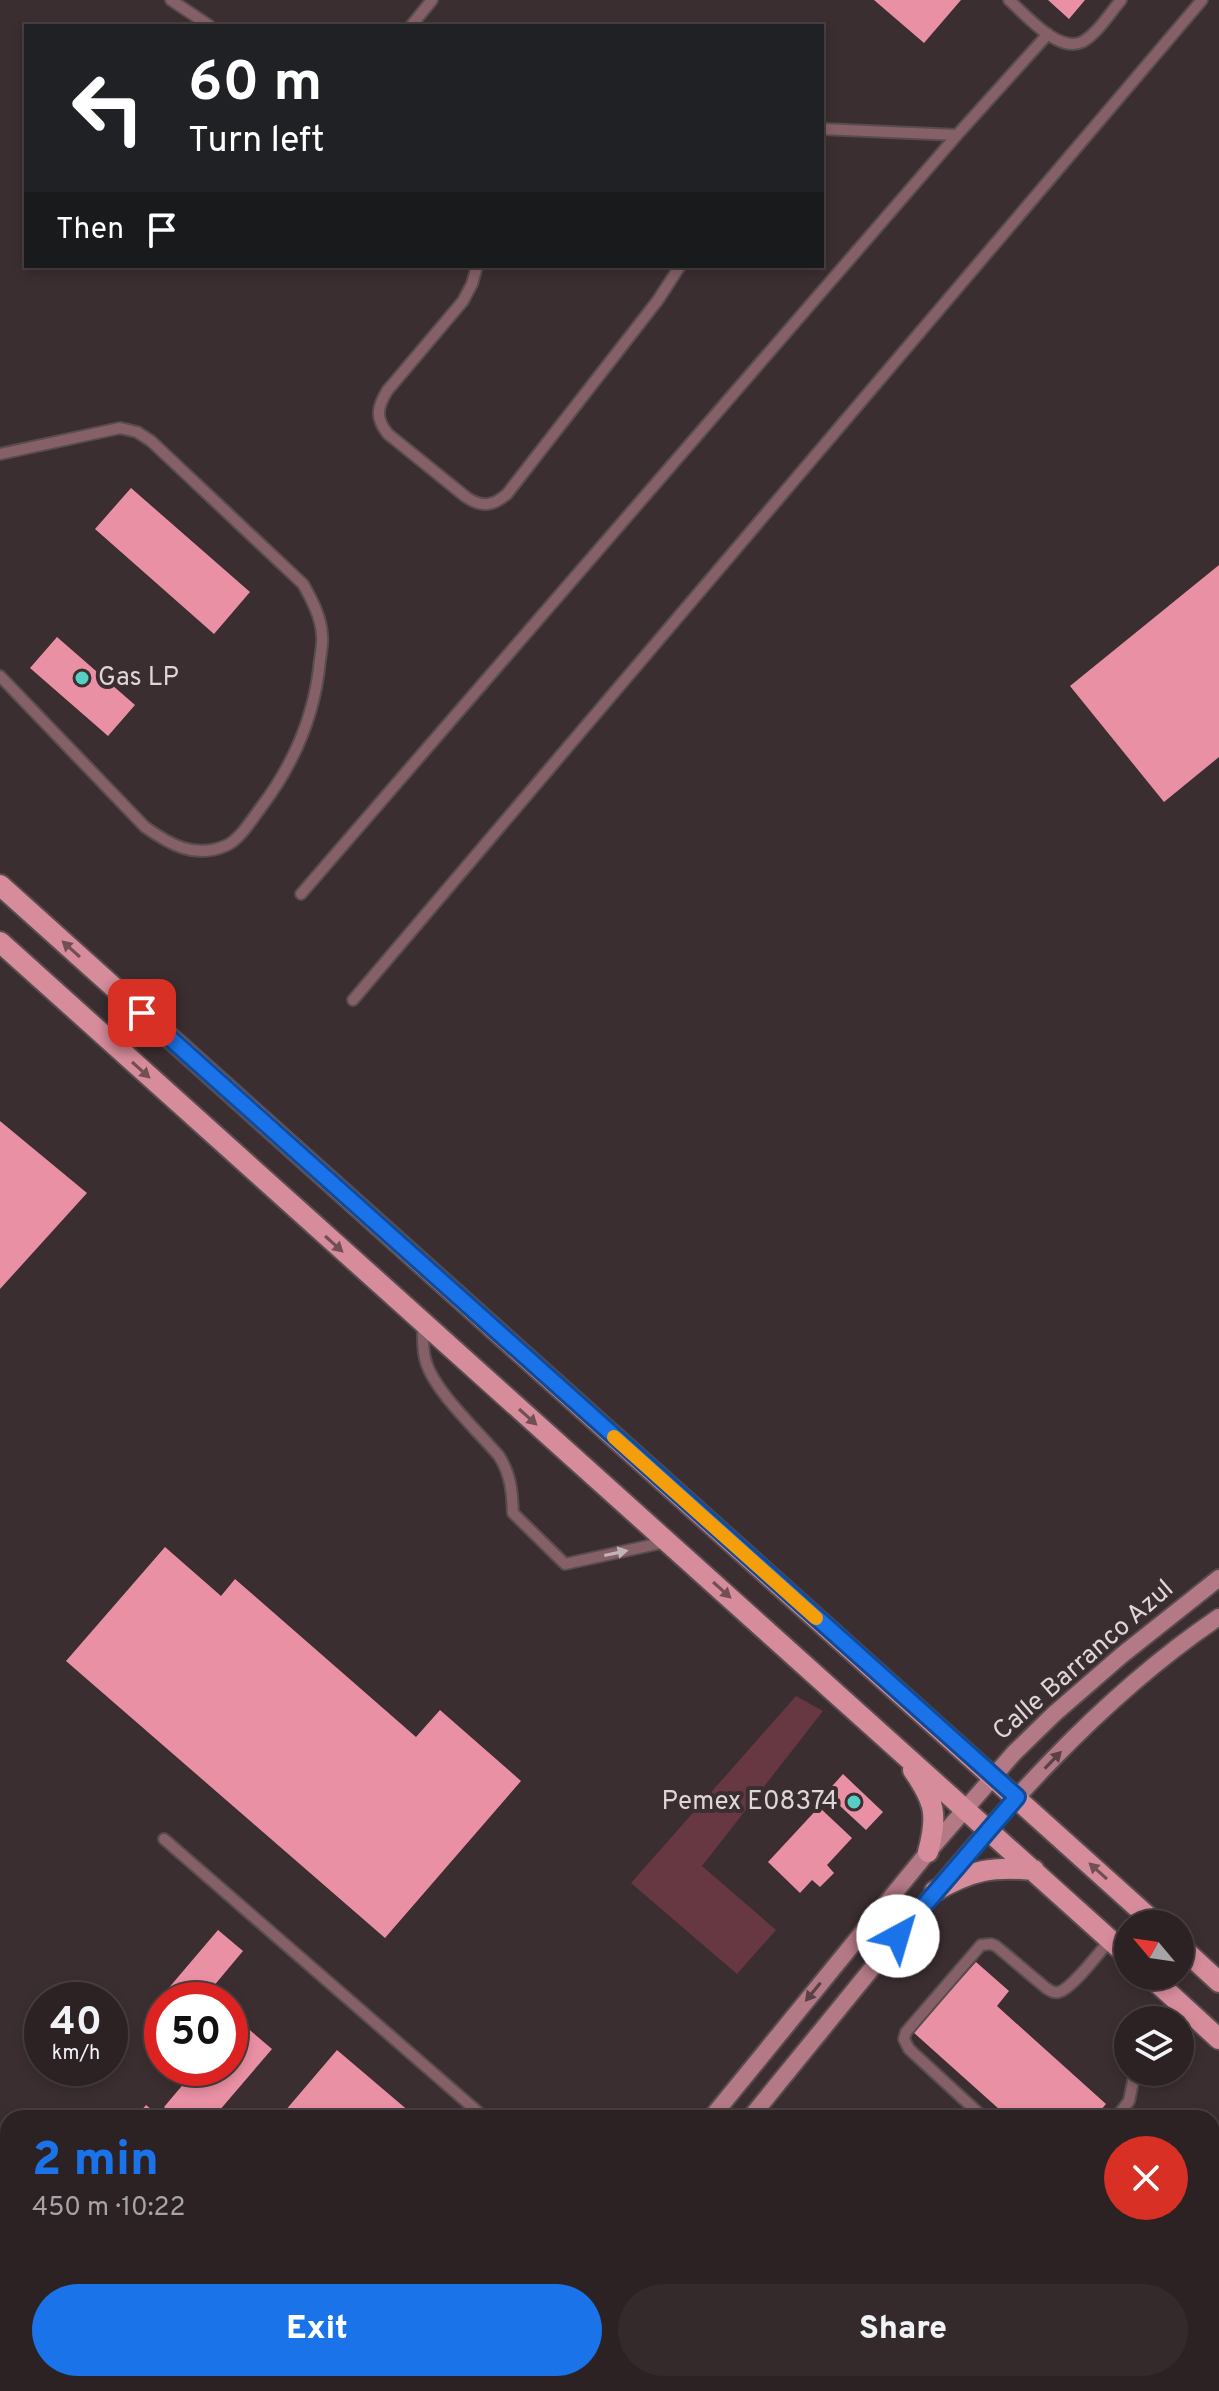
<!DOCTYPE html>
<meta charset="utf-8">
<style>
body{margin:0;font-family:Overpass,sans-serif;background:#342a2c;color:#f1f3f6;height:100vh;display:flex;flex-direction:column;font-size:30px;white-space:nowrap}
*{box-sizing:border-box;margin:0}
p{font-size:26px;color:#a6a4a6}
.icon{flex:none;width:44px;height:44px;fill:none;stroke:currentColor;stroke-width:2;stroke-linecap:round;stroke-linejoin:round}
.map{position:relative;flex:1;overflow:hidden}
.side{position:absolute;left:0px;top:2110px;width:1220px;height:282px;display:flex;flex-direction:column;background:#2c2224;border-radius:24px 24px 0 0;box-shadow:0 4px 12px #0003,0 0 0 2px #483f41}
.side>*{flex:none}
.top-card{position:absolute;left:24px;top:24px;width:800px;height:244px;border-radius:0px;box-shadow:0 4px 12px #0003,0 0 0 2px #483f41;background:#202124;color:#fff;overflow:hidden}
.needle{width:52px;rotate:299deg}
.controls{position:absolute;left:1114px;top:1910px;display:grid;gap:16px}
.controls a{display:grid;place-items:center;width:80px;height:80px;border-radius:50%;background:#2c2224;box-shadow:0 4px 12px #0003,0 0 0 2px #483f41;font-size:40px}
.speed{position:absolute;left:24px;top:1982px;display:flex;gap:16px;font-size:40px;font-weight:700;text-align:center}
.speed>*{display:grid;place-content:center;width:104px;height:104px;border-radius:50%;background:#2c2224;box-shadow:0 4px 12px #0003,0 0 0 2px #483f41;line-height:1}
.speed small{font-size:20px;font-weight:400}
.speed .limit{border:12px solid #d22;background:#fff;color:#111}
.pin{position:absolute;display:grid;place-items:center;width:68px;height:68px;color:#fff;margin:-34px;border-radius:16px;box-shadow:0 4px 12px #0006}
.me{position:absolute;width:88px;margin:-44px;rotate:39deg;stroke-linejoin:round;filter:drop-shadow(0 0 6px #0008)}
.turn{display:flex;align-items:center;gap:28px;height:168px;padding:0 32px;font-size:36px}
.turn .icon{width:104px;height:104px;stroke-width:2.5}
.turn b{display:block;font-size:56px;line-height:68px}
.then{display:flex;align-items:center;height:76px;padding:0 32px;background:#0003;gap:16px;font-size:30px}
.round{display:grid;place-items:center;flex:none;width:84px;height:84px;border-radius:42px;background:#342a2c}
.overview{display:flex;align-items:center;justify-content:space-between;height:136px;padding:0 32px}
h1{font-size:48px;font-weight:800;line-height:60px;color:#1a73e8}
.cta{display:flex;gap:16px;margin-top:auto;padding:16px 32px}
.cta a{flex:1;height:92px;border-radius:48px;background:#1a73e8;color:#fff;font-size:32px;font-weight:800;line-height:92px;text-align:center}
.cta a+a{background:#342a2c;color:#f1f3f6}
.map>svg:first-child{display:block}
</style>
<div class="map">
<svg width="1219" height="2391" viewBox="0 0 1219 2391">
<rect width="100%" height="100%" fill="#3b2e30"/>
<path fill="#673742" d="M796,1696L823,1711L702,1866L776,1930L737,1974L631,1883Z"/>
<path fill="#ea90a4" d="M874,0H961L924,43Z
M1048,0H1085L1069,19Z
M131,488L250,592L214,634L95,529Z
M1219,565V757L1164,802L1070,686Z
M57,637L135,705L108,736L30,668Z
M0,1121L87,1193L0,1289Z
M165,1547L221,1596L235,1579L416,1737L440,1710L521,1781L385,1938L66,1661Z
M843,1774L883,1812L866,1830L826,1793Z
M819,1807L852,1838L827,1865L834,1873L820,1887L812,1880L800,1893L768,1862Z
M218,1930L243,1951L202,2000H162V2020L150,2010Z
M976,1962L1009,1991L997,2006L1106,2104L1094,2118H1009L913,2032Z
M238,2020L272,2049L213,2118H177L164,2107L197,2068H230V2029Z
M337,2050L417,2118H279Z
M146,2105L162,2118H135Z
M334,2384H429L423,2391H328Z"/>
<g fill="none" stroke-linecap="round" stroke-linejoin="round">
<defs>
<path id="lane" d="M171,0L210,26
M1009,0C1026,15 1058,53 1082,42C1097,34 1110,13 1121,0
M411,26L432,0
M822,129L957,135
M477,266L472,284L463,301L387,391C377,408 375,418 388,434L466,497C482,508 493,506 507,494L658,300L680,266
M0,454L120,428L137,432L151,441L303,584C312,600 321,617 322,635C323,643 321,652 320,660C315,715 295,762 262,806C252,819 240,840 225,846C194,859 169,844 145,827L0,676
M301,894L957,135L1048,34
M353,1000L1202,0
M423,1324C423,1337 422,1350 426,1362C435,1392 478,1431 499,1456C511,1475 512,1491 513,1513L565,1564L666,1542
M164,1839L485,2118
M1172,2020L1183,2006
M984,2118L909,2049L904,2039L906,2032L981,1945L991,1944L996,1946L1046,1988C1051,1991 1053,1993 1059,1992C1073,1988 1100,1951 1110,1940
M1116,2118L1129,2101L1135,2072
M256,2384L264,2391"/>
<path id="secondary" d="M711,2118L928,1852L1014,1753L1054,1714L1122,1655L1219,1578
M750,2118C801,2055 853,1992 904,1929C997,1816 1096,1700 1219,1617
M487,2391L493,2384
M528,2391L534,2384"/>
<path id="primary" d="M0,885L1156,1924
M0,942C375,1282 753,1616 1128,1956
M913,1770C935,1802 938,1815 928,1852
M935,1891C972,1870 992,1866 1034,1870
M1180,1946L1219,1982
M1150,1976L1219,2039"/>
</defs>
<use href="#lane" stroke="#594c4e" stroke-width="14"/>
<use href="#secondary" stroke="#594c4e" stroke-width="20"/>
<use href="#primary" stroke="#594c4e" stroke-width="24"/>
<use href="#lane" stroke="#856067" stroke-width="10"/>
<use href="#secondary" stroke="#b37985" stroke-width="16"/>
<use href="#primary" stroke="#d78c9b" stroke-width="20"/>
<defs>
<path id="rail" d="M0,2367L8,2374
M20,2384L28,2391"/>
</defs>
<use href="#rail" stroke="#b8aeb0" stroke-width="9"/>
<use href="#rail" stroke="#3b2e30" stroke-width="6" stroke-dasharray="18" stroke-linecap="butt"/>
</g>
<defs><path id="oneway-solid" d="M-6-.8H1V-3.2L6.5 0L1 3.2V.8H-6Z" transform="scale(2)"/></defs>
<g fill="#724f55">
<use href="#oneway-solid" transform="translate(71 949) rotate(-138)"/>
<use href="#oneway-solid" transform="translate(141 1070) rotate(42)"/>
<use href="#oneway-solid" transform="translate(334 1244) rotate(42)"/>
<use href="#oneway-solid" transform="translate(528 1417) rotate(42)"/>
<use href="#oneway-solid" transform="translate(722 1590) rotate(42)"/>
<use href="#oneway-solid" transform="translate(1098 1871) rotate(-138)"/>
</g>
<use fill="#c4b3b6" href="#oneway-solid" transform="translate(616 1553) rotate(-12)"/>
<g fill="#594145">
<use href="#oneway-solid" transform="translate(1053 1760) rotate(-46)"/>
<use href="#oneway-solid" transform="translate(813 1992) rotate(129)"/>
</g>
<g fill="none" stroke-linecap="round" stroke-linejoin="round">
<defs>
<path id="route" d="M142,1013L1017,1797L898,1936"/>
</defs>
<use href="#route" stroke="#114b97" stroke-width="20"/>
<use href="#route" stroke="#1a73e8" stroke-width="14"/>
<path stroke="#f59e0b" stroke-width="14" d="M614,1437L816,1618"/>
</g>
<g fill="#57cec2" stroke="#3b2e30" stroke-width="3">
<circle cx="82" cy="678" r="8"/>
<circle cx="854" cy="1802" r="8"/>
</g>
<g text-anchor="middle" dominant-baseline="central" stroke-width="8" stroke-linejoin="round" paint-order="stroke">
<g font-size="26" fill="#dfd6d8" stroke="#3b2e30" text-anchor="start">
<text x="98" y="678">Gas LP</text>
<text x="838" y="1802" text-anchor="end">Pemex E08374</text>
</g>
<g font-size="26" fill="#dfd6d8" stroke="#3b2e30">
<text transform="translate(1084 1661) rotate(-41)">Calle Barranco Azul</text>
</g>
</g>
</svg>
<div class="controls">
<a><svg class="needle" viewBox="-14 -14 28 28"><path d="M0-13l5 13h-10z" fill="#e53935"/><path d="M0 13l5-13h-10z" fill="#a6a4a6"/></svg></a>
<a><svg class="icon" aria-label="layers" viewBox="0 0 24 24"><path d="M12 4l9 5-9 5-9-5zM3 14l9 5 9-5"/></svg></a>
</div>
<div class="speed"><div>40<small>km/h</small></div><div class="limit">50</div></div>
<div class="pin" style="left:142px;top:1013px;background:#d93025"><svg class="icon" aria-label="arrive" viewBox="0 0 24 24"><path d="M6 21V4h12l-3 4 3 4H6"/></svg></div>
<svg class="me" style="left:898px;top:1936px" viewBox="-20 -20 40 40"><circle r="19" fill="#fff"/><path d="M0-13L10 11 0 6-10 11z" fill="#1a73e8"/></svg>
<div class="top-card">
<div class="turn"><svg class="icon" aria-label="left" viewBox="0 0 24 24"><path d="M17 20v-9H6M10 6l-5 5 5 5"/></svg><div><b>60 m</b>Turn left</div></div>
<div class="then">Then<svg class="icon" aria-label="arrive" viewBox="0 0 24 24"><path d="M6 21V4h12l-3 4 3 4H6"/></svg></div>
</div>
<section class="side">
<div class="overview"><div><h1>2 min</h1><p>450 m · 10:22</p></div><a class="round" style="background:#d93025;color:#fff"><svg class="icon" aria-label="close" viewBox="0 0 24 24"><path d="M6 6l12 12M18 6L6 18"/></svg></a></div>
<div class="cta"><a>Exit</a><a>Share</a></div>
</section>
</div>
